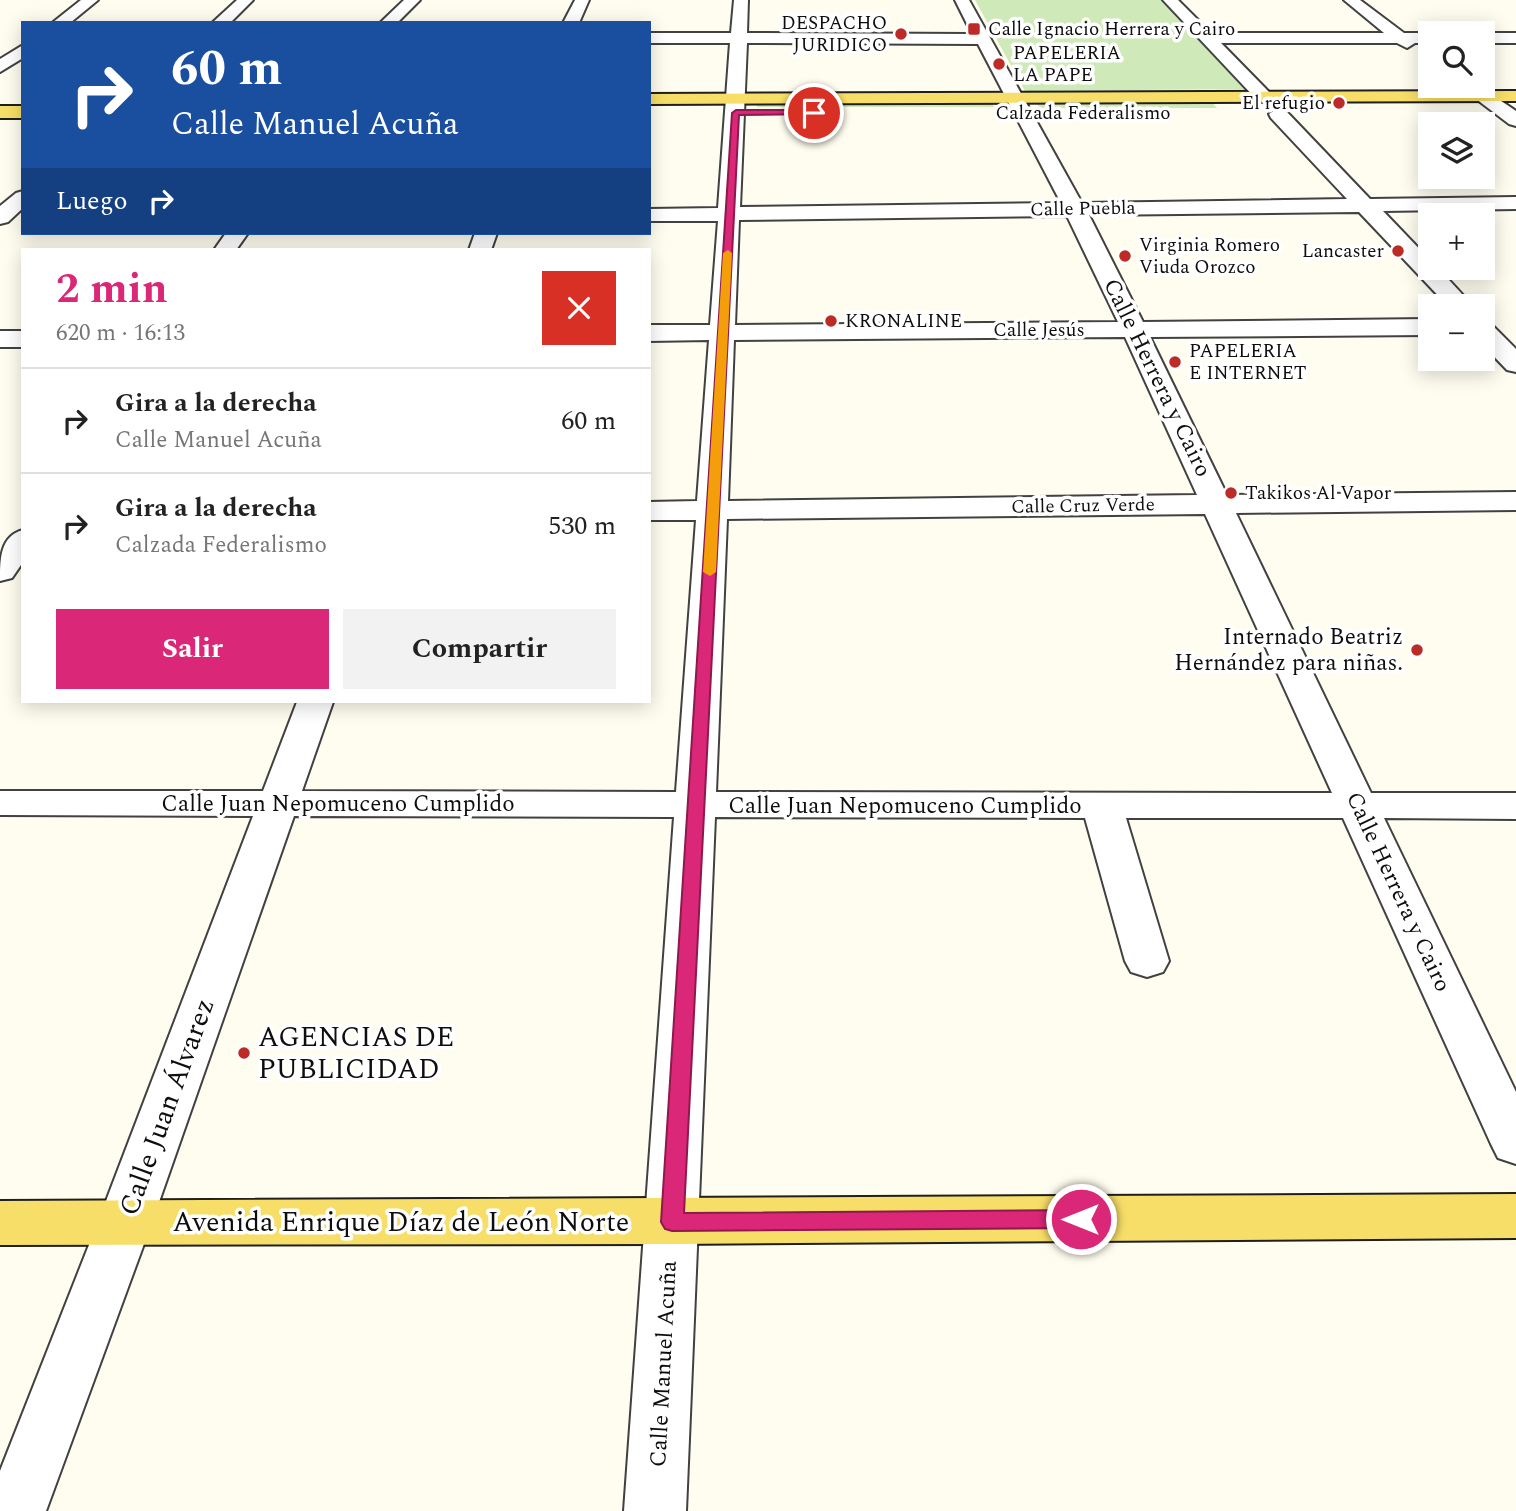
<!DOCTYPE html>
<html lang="es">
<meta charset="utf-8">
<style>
body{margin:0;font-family:Spectral,serif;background:#f2f2f2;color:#222;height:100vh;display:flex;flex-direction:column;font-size:26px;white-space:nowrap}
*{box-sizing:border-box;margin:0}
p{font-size:23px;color:#767676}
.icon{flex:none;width:38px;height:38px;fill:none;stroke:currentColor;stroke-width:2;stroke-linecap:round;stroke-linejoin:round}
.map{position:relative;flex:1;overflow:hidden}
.details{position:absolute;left:21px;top:248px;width:630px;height:455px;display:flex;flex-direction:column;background:#fff;border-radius:0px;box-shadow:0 4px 18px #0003}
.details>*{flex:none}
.hud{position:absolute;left:21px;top:21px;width:630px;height:214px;border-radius:0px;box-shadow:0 4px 18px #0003;background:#1a4fa0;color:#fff;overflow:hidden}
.controls{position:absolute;left:1418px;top:21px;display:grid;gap:14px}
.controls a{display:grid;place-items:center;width:77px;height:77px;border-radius:0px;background:#fff;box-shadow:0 4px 18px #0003;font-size:35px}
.pin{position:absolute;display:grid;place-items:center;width:60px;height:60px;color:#fff;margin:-30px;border:4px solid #fff;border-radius:50%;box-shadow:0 2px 7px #0007}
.me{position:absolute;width:77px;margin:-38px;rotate:270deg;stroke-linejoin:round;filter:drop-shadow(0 0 5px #0008)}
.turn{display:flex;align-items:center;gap:24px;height:147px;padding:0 35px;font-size:32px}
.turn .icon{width:91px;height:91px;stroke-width:2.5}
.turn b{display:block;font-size:49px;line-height:60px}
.then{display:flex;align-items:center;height:66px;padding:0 35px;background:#0003;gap:14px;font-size:26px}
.round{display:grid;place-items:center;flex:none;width:74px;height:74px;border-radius:0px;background:#f2f2f2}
.head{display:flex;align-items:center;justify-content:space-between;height:119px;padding:0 35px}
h1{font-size:42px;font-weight:700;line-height:52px;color:#db2777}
.cta{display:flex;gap:14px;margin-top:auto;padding:14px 35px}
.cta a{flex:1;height:80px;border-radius:0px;background:#db2777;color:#fff;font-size:28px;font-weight:700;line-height:80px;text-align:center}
.cta a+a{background:#f2f2f2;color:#222}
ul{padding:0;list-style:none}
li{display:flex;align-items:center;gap:21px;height:105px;padding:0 35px;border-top:2px solid #e0e0e0}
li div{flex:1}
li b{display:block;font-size:26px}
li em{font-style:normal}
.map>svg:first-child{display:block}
</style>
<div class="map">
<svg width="1516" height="1511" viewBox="0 0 1516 1511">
<rect width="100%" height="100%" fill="#fffdef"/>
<path fill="#cfe9b9" d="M975,0H1161L1245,89L1025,91Z
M1209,99L1217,108H1039L1036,100Z
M756,100H991L994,107H757Z"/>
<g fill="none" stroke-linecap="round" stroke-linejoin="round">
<defs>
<path id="minor" d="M81,0H98L70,23H52Z
M237,0H253L230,23H212Z
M404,0H420L397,23H380Z
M575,0H589L579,23H563Z
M734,0H748L747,33L972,34L955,0H969L1082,203L1347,199L1271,118L1269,114L1278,108L1285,110L1370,199L1516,197V209L1383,211L1430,260V268H1438L1473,306H1448L1359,212L1089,215L1143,322L1430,319V335L1150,337L1227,495L1516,492V510L1236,513L1371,793H1516V819L1384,818L1516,1092V1164L1498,1158L1491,1144L1343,818H1126L1169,961L1163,972L1147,977L1131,972L1125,961L1085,818L715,817L686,1511H624L674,817L294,816L152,1222L46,1511H0V1471L98,1222L253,816L0,815V791H263L297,702H333L302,791L676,792L696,520H649V502L697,501L709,340L649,341V325H710L718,221H649V209L718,208L730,43H649V33H731ZM747,43L978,44L1061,203L740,207ZM1067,216L1118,322L735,325L739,220ZM1125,337L1197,495L728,501L734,340ZM1205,514L1332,793L716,792L727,519Z
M1163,0H1178L1211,33H1384L1344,0H1360L1404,33H1430V43H1415L1407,48L1397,43H1221L1269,92L1272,96L1263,101L1257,100Z
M1482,33H1516V43H1482Z
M23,45V58L0,72V59Z
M1459,86H1479L1516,111V126L1509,124Z
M23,191V208L8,222L0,224V206L16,193Z
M226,233H248L236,250H214Z
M475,233H497L491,250H469Z
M1482,322L1491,324L1516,349V372L1507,370L1482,344Z
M0,331H23V347H0Z
M23,530V562L12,578L0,581C0,559 0,536 23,530Z"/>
<path id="major" d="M1516,91V101L649,104V94Z
M0,106H23V118H0Z
M1516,1194V1238L672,1244L0,1245V1201Z"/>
</defs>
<use href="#minor" stroke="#414141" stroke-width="4"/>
<use href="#major" stroke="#1f1f1f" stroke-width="4"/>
<use href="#minor" fill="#fff" fill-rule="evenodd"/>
<use href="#major" fill="#f7de68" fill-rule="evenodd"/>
</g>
<path fill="#db2777" stroke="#8e194d" stroke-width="2" d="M814,110L817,114L739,115L684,1213L1081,1210L1088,1213L1092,1219L1088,1225L1081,1228L672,1231L665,1229L661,1222L732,113L736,110Z"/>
<path fill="#f59e0b" d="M728,250L732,253L716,572L710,576L703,572L723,253Z"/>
<g fill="#bd2b27" stroke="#fff" stroke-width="2.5">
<rect x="967" y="22" width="14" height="14" rx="3.5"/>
<circle cx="901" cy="34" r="7"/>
<circle cx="999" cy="64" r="7"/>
<circle cx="1339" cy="103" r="7"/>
<circle cx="1398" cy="251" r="7"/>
<circle cx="1125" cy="256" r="7"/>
<circle cx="831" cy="321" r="7"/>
<circle cx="1175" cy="362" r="7"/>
<circle cx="1231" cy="493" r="7"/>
<circle cx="1417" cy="650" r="7"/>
<circle cx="244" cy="1053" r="7"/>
</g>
<g text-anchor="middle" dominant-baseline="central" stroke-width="7" stroke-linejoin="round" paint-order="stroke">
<g font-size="19" fill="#0e0e0e" stroke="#fff" text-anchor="start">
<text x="887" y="23" text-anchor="end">DESPACHO<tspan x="887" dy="22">JURIDICO</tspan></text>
<text x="988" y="29">Calle Ignacio Herrera y Cairo</text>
<text x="1013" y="53">PAPELERIA<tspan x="1013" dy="22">LA PAPE</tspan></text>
<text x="1325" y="103" text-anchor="end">El refugio</text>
<text x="1139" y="245">Virginia Romero<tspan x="1139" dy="22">Viuda Orozco</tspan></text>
<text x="1384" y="251" text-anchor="end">Lancaster</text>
<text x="845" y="321">KRONALINE</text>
<text x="1189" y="351">PAPELERIA<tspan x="1189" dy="22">E INTERNET</tspan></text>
<text x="1245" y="493">Takikos Al Vapor</text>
</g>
<g font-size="19" fill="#0e0e0e" stroke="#fff">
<text x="1083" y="113">Calzada Federalismo</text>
<text transform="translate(1083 209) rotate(-1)">Calle Puebla</text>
<text x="1039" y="330">Calle Jesús</text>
<text transform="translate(1083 506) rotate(-1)">Calle Cruz Verde</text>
</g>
<g font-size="23" fill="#0e0e0e" stroke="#fff">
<text transform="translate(1157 378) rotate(64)">Calle Herrera y Cairo</text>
<text x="338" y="804">Calle Juan Nepomuceno Cumplido</text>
<text x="905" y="806">Calle Juan Nepomuceno Cumplido</text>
<text transform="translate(1398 892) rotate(65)">Calle Herrera y Cairo</text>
<text transform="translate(664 1364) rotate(-87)">Calle Manuel Acuña</text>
</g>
<g font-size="23" fill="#0e0e0e" stroke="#fff" text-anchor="end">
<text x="1403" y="637">Internado Beatriz<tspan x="1403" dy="26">Hernández para niñas.</tspan></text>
</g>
<g font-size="28" fill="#0e0e0e" stroke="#fff" text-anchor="start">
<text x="258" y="1037">AGENCIAS DE<tspan x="258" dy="32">PUBLICIDAD</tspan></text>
</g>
<g font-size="28" fill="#0e0e0e" stroke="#fff">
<text transform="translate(167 1107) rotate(-70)">Calle Juan Álvarez</text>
<text x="401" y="1222">Avenida Enrique Díaz de León Norte</text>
</g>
</g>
</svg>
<div class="controls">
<a><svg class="icon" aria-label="search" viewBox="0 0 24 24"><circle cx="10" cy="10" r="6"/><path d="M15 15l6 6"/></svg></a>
<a><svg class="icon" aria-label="layers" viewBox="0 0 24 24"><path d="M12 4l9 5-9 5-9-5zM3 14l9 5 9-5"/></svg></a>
<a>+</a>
<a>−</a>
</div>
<div class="pin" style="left:814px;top:113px;background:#d93025"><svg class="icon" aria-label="arrive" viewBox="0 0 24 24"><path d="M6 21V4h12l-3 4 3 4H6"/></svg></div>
<svg class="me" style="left:1081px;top:1219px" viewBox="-20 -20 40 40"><circle r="17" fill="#db2777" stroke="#fff" stroke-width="3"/><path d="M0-11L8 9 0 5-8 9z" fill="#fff"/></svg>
<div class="hud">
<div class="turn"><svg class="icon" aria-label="right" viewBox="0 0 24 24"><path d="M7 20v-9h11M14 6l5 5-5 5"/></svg><div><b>60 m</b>Calle Manuel Acuña</div></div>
<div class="then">Luego<svg class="icon" aria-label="right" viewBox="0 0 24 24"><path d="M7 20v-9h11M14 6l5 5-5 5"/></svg></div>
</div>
<section class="details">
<div class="head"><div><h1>2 min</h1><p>620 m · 16:13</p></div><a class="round" style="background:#d93025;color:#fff"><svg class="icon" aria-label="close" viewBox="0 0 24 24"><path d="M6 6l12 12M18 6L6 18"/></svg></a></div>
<ul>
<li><svg class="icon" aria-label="right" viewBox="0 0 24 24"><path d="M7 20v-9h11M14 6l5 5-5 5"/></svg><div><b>Gira a la derecha</b><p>Calle Manuel Acuña</p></div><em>60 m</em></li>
<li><svg class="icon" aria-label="right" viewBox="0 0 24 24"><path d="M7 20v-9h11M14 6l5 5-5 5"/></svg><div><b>Gira a la derecha</b><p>Calzada Federalismo</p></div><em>530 m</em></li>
</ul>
<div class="cta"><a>Salir</a><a>Compartir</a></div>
</section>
</div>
